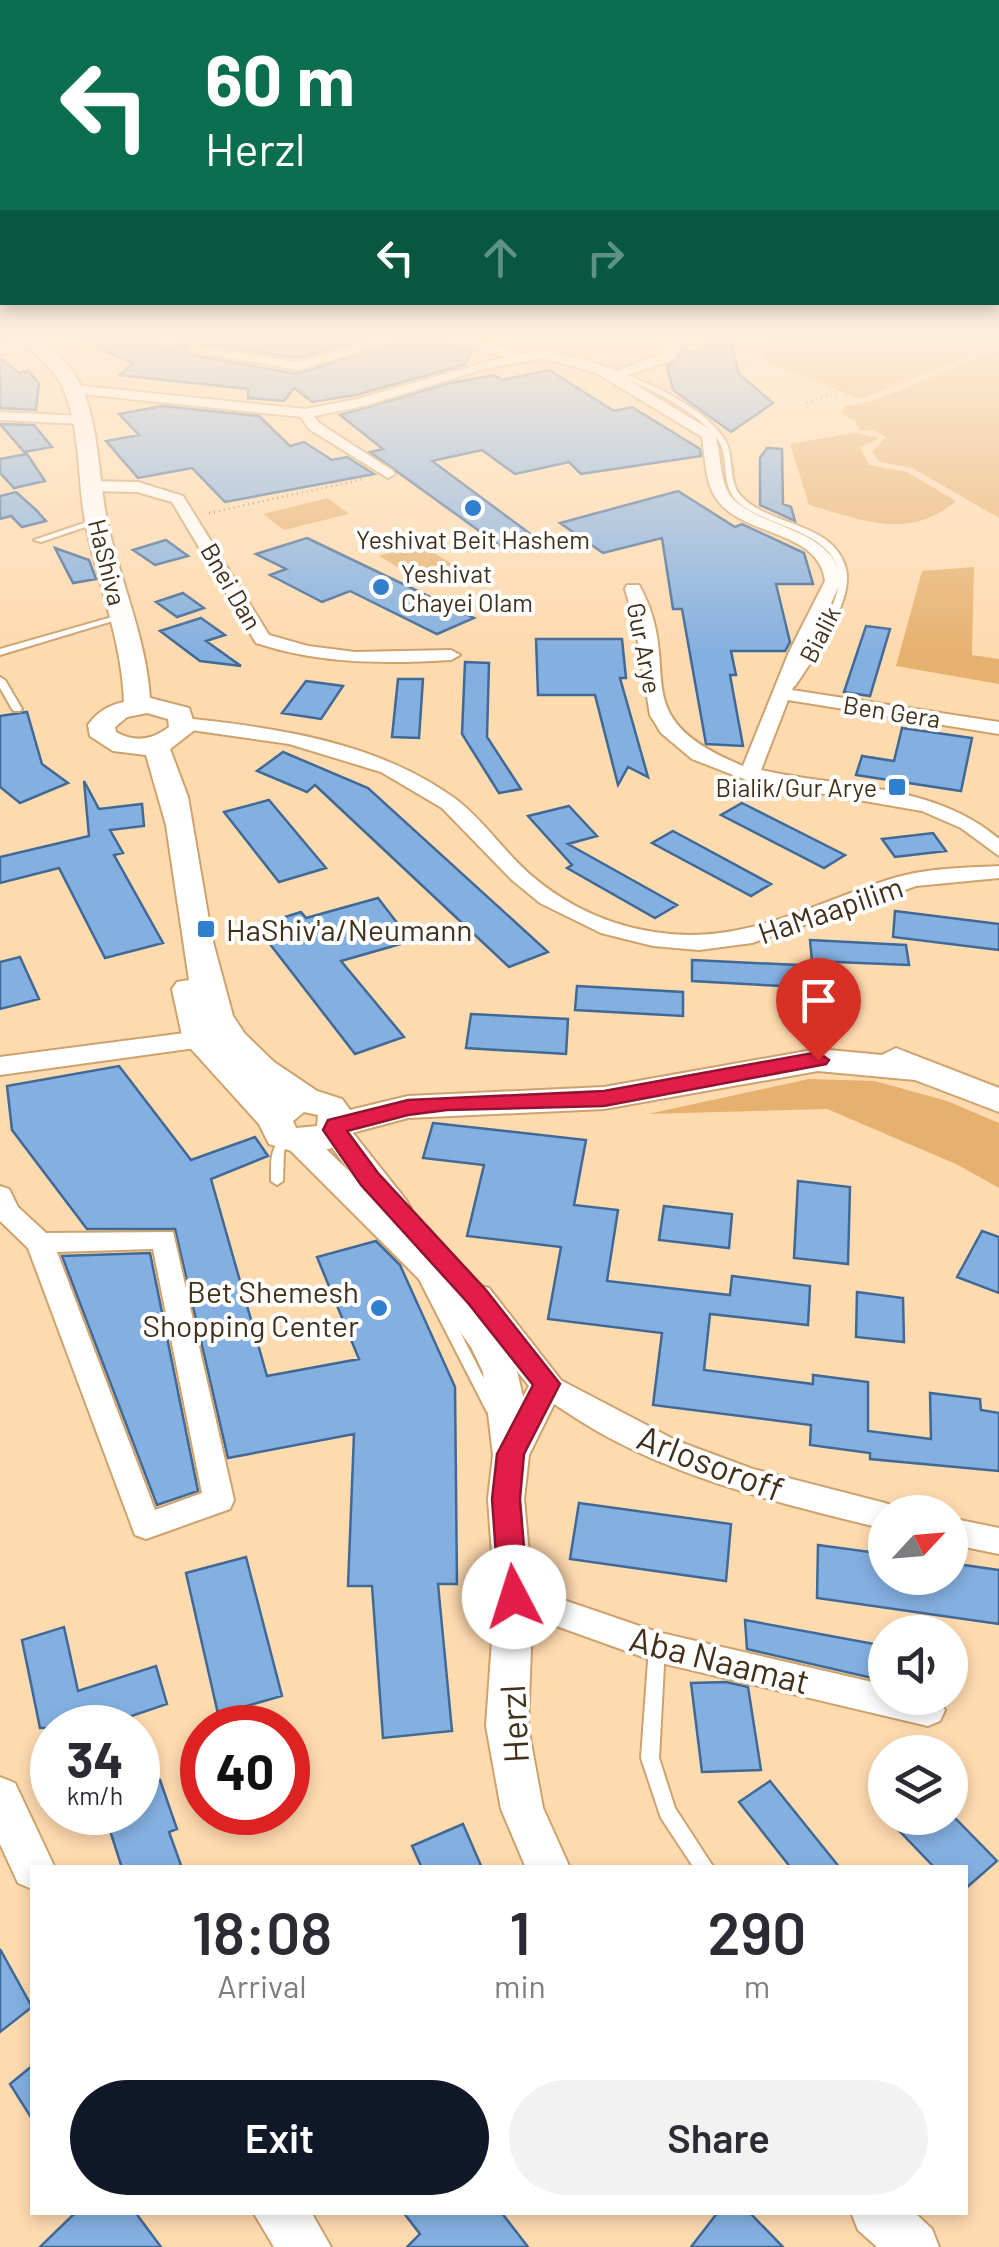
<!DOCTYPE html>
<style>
body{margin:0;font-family:Barlow,sans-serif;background:#f2f2f3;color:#2b2b33;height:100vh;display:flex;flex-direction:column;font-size:38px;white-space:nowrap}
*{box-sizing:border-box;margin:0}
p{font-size:32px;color:#7c7c81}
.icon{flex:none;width:55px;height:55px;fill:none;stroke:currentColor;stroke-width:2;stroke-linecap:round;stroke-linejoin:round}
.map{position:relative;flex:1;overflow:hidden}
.sheet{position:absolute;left:30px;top:1865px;width:938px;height:350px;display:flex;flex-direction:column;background:#fff;border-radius:0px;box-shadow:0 5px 15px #0003}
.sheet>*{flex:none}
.top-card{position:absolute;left:0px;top:0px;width:1000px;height:305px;box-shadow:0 5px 15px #0003;background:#0b6e4f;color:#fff;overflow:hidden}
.needle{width:65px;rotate:64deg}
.buttons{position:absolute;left:868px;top:1495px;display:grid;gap:20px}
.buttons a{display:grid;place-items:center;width:100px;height:100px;border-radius:50%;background:#fff;box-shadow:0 5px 15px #0003;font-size:50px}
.speed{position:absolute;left:30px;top:1705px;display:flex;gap:20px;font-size:50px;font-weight:700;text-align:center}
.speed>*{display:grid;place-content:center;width:130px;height:130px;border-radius:50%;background:#fff;box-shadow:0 5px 15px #0003;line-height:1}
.speed small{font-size:25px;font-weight:400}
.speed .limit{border:15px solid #d22;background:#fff;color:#111}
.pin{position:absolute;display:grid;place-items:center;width:85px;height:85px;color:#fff;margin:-102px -42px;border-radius:50% 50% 50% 0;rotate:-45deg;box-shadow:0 0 10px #0007}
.pin .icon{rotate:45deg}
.me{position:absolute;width:110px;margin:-55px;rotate:355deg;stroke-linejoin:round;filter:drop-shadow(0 0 8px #0008)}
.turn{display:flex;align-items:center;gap:35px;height:210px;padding:0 40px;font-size:45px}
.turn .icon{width:130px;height:130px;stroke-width:2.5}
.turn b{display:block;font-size:70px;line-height:85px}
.lanes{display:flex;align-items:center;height:95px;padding:0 40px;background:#0003;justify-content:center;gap:50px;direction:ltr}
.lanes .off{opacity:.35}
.eta{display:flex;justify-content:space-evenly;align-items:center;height:170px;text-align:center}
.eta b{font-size:60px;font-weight:600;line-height:70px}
.cta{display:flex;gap:20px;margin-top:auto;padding:20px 40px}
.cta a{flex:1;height:115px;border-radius:60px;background:#111827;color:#fff;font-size:40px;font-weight:600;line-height:115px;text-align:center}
.cta a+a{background:#f2f2f3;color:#2b2b33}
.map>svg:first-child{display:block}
</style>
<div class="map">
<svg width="999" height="2247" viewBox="0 0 999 2247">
<rect width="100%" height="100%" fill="#fedaaf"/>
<path fill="#e6b16f" d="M765,337H963L998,344L859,399L765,360Z
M999,349V518L912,468L880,462L872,452L886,437L875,431L859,430L856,421L841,414L843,407L876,400Z
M855,433L880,438L860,447L869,465L907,472L956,501C909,541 862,520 809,505L790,444Z
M328,498L349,514L284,530L263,514Z
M417,543L456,566L417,579L379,556Z
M974,567L972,655L999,659V684L896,666L922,571Z
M809,1079L875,1081L947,1101L999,1123V1188L958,1165L827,1109L648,1114Z"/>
<path fill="#84b0e1" stroke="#406996" stroke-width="2.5" d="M73,337H145L167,350L179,344L173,337H374L298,358L196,342L184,349L187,354L297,374L413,337H428L473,352L464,365L356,395L312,402L294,388L284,401L248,398V389L120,375L133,363Z
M709,337L730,338L739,374L773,403L731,432L673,390L667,366L675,362L684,349L703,353Z
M0,358L19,373L29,371L39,384L36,410L0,408Z
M549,370L614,411L632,407L700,449L701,456L581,474L569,462L515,474L482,450L432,461L536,538L500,546L370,452L383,449L340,415L450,383L494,375L502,380Z
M162,406L259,416L290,446L304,442L332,460L347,457L374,474L225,502L192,468L138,478L106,441L139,435L119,414Z
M0,424L34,425L52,447L24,452Z
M767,448L782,449L783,504L791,507L795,521L760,505V458Z
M27,454L45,481L14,488L0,473V459Z
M678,491L735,527L742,524L804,553L813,584H776L790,642L785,651H731L736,675H730L743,746L706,744L682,609H673L662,538L603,553L560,523Z
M16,492L36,510L46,521L22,527L11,516L0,519V496Z
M307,538L380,573L474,618L437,634L350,591L322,602L270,575L286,569L256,554Z
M166,540L188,556L155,565L133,550Z
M55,548L89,560L96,579L73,583Z
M183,593L204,608L177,617L156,602Z
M201,618L225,635L206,641L241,666L200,661L160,631Z
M866,626L890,629L870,696L844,692Z
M536,639H622L626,678H620L648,777L628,767L618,785L595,695H538Z
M465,662L489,663L487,737L521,789L499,793L462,734Z
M398,679H423L419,738L392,737Z
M306,681L343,686L321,719L282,713Z
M27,712L42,764L68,783L20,803L0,787V716Z
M902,728L972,738L961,791L856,775L862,756L894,761Z
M283,752L368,788L548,952L509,967L315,785L307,792L257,771Z
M84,781L99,809L142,804L144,826L110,830L123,853L114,855L163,943L105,958L59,868L0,883V857L89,836Z
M269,800L326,868L279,882L224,812Z
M742,803L845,855L824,868L721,815Z
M569,806L597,836L568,844L677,905L655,918L567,868L572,865L528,816Z
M673,831L771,884L751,896L652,843Z
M933,833L946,851L895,857L882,839Z
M378,898L411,941L341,961L404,1037L355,1054L256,926L301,912L306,918Z
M895,911L999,924V950L893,937Z
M810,940L906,945L909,965L812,961Z
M20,957L39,999L0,1009V962Z
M692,960L798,965L800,987L692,981Z
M577,986L683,992V1016L575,1010Z
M471,1014L568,1019L566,1054L466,1048Z
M119,1066L191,1160L255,1137L268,1156L211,1179L267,1376L359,1359L317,1257L376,1241L400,1265L455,1387L457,1584H438L452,1731L383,1738L372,1586H348L354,1434L228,1458L175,1229H87L12,1130L7,1086Z
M433,1123L586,1140L574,1205L618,1210L607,1281L730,1295L732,1276L810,1286L808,1325L710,1314L704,1370L813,1384V1375L868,1382V1431L931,1439L930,1393L980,1399L981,1410L999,1413V1471L870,1459V1453L810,1445L811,1425L653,1405L662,1333L548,1319L561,1247L467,1236L484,1165L423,1158Z
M798,1181L850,1187L848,1264L794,1258Z
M664,1206L732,1214L729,1248L659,1240Z
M982,1231L999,1237V1293L957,1277Z
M150,1253L198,1491L157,1505L62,1256Z
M857,1292L903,1298L904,1342L856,1337Z
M579,1503L731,1524L726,1581L570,1559Z
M818,1545L885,1554V1578H950V1563L999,1570V1624L817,1598Z
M246,1557L282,1696L218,1714L186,1573Z
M745,1620L885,1646V1681L747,1649Z
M64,1627L78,1691L156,1666L167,1704L96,1728H40L22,1640Z
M726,1682L748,1687L761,1770L702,1772L691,1683Z
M160,1780L177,1829L169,1832L182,1868H122L104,1812H138V1790Z
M770,1781L840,1868H791L739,1802Z
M887,1818H955L997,1861L965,1889V1868H935Z
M463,1824L482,1868H422L412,1846Z
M0,1949L32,2007L0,2032Z
M32,2066V2119L10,2084Z
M76,2212H135L161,2247H40Z
M403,2212H501L528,2247H407L420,2234Z
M718,2212H749L783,2247H691Z"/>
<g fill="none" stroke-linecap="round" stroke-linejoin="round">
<defs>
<path id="service" d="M536,350C585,354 700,396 725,440C735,457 727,482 742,497C771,527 834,522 846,569C854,601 813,660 795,686L787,684C803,661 842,603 839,575C834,530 765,527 738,502C719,485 731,457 717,438C694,405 617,373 579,361C564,357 549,355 534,353V351Z
M93,520L100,522L41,542L34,540Z
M119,615L126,617L0,655V649Z
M0,677L5,680L22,709L20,711H14L12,709L0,688Z
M287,1135L293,1139L284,1151L283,1181L277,1185L271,1181C271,1162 269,1145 287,1135Z
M426,1274L431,1275L433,1279L499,1408L497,1412L492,1414L487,1412L485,1408L419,1279L421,1275Z
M657,1640L663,1642L665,1647L659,1758L675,1808L714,1868H694L661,1818L641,1758L649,1647L651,1642Z"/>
<path id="minor" d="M148,337H166L175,343L169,347Z
M388,337H409L298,370L188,350L195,346L298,362Z
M432,337H454L514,351L515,355L544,350L613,372L662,354L674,337H687L672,360L623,377L714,432C722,452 718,483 733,499C765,530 835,529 841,581L792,690L999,722V734L788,700L761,770C841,788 934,783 999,839V856L961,828L922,811L749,781L692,759L661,733L650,715L635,624L625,589L627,585H639C687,671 618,715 743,766L789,652L825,581C819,529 741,537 716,498C705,482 705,456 702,437L596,373L544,358L484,369L364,406L314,416L319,423L393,471L395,474L388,478L309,429L301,417L73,393L66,389L73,385L305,409L357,399L505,357Z
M0,412L82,416L89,420L82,424L0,420Z
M138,482L183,496L269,635L308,646L355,652L451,650L460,655L451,660C384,664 320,664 256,643L172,502L137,492L91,491L83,486L91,481Z
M184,718C279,728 378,742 457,800C479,817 496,840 515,860C551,898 601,924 654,932C743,947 812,903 894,878C928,868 963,868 999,866V878L916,886L752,943L699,950L653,946L601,933L540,903L512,880L442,808L381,772L289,744L177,728V720Z
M0,1186L9,1189L18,1207L46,1233L173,1232L234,1500L230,1509L146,1539L135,1535L28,1248L0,1221ZM153,1249L202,1493L155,1510L57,1252Z
M547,1373L677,1441L753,1469L885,1503L896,1507L899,1512H885V1529C778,1503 660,1475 568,1413C555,1404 540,1397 532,1384L537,1376Z
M950,1518L999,1528V1554L950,1544Z
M514,1583L657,1632L885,1685V1698H936L945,1710L940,1721L928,1726L657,1662L503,1607L498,1597L503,1587Z"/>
<path id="tertiary" d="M200,1031L210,1034L214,1040L210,1046L0,1075V1057Z
M334,1120L345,1123L406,1200L411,1208L400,1218L466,1288L477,1285L489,1288L564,1384L529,1455L524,1499L533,1597L528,1726L543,1808L570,1868H526L501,1809L486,1726L495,1597L488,1499L493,1455L483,1372L471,1347L428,1288L282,1142L286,1135C312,1128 332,1156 350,1172L319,1130L323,1123ZM517,1371L529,1386L523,1397Z
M0,1777L15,1783L55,1868H32V1889L18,1883L0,1844Z
M253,2212H311L331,2247H274Z
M851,2212H914L932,2229L939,2247H877L858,2230Z"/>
<path id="secondary" d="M35,338C53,344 74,370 82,388C100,431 98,479 108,525C121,583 146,638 150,698L189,708L196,729L170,749L188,797L212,938L233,1016L245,1034L274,1062L317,1091L342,1099L350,1110L408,1096L604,1087L818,1049L882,1055L896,1048L999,1088V1112L915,1080L818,1071L604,1109L408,1118L348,1134L335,1147L315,1153H298L269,1144L259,1124L183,1040L172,989L177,982L189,980L166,825L146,755L113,751L90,736L88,725C97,712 109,705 124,702C122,639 97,582 85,521C77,477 81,425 61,384C54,370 41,360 31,349L0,354V344ZM147,713L168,719L169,727C152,740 135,743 116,732L115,727L127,717ZM304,1112L318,1115L317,1126L296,1128L293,1121Z"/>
</defs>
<use href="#service" stroke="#cda26d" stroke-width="4"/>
<use href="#minor" stroke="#cda26d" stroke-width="4"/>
<use href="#tertiary" stroke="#cda26d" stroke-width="4"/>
<use href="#secondary" stroke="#cda26d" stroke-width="4"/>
<path stroke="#987e5f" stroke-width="2.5" stroke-dasharray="1 4" stroke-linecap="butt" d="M807,403L839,391L852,373L924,361L983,337
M209,513L364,479"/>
<use href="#service" fill="#fff" fill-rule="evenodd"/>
<use href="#minor" fill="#fff" fill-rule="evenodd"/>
<use href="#tertiary" fill="#fff" fill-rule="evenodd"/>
<use href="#secondary" fill="#fff" fill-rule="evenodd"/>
</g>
<linearGradient id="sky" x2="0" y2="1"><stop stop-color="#ab9ec4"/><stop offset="0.52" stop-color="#ffeedb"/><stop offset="1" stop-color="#ffeedb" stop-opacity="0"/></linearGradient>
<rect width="999" height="652" fill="url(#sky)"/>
<path fill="#e11d48" stroke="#92132f" stroke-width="2.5" d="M818,1052L829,1060L826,1064L604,1106L447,1110L408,1115L347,1131L378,1173L486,1290L560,1384L524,1454L520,1499L528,1597L524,1606L514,1610L503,1606L499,1597L492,1499L497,1454L533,1385L468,1303L361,1185L323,1130L328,1120L408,1100L604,1091Z"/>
<g fill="#3180d0" stroke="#fff" stroke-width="4">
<circle cx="473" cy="508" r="10"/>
<circle cx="381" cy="587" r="10"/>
<rect x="887" y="777" width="20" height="20" rx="5"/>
<rect x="196" y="919" width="20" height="20" rx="5"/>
<circle cx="379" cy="1308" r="10"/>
</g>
<g text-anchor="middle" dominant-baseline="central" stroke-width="8" stroke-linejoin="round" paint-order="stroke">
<g font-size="25" fill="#41301a" stroke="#fff">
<text x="473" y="539">Yeshivat Beit Hashem</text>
<text x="401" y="573" text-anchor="start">Yeshivat<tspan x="401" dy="29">Chayei Olam</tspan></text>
<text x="877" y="787" text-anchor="end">Bialik/Gur Arye</text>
</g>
<g font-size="25" fill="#41301a" stroke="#fff">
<text transform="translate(108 562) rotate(76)">HaShiva</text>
<text transform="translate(232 586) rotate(60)">Bnei Dan</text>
<text transform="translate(819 634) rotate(-63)">Bialik</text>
<text transform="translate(645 648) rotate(79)">Gur Arye</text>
<text transform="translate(892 711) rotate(9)">Ben Gera</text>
</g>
<g font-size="30" fill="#41301a" stroke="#fff">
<text transform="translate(830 909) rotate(-19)">HaMaapilim</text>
</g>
<g font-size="30" fill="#41301a" stroke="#fff" text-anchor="start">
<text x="226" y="929">HaShiv'a/Neumann</text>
<text x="359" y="1291" text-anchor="end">Bet Shemesh<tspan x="359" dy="34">Shopping Center</tspan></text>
</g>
<g font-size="35" fill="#41301a" stroke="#fff">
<text transform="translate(711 1462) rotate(21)">Arlosoroff</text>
<text transform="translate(720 1659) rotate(14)">Aba Naamat</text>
<text transform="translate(513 1724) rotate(-93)">Herzl</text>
</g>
</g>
</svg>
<div class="buttons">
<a><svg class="needle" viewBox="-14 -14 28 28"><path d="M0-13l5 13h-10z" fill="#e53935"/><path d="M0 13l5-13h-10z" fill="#7c7c81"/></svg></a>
<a><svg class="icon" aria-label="sound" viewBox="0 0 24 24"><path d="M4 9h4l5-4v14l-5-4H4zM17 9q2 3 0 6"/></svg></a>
<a><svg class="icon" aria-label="layers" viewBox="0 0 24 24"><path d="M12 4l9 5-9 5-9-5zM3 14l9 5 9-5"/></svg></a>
</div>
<div class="speed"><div>34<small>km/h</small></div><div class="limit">40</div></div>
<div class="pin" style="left:818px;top:1060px;background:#d93025"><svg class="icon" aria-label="arrive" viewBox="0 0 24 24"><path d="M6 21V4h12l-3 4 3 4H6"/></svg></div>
<svg class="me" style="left:514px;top:1597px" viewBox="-20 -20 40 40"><circle r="19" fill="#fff"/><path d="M0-13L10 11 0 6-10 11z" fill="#e11d48"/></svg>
<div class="top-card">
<div class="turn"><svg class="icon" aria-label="left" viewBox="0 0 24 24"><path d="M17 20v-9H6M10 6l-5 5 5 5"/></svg><div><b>60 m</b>Herzl</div></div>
<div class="lanes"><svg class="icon" aria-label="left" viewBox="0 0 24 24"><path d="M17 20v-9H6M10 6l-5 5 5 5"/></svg><svg class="icon off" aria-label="ahead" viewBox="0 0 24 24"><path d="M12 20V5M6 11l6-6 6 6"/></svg><svg class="icon off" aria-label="right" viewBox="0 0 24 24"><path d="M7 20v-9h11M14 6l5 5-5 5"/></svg></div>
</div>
<section class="sheet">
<div class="eta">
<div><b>18:08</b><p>Arrival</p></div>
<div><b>1</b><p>min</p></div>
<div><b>290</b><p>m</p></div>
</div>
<div class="cta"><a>Exit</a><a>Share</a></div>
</section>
</div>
